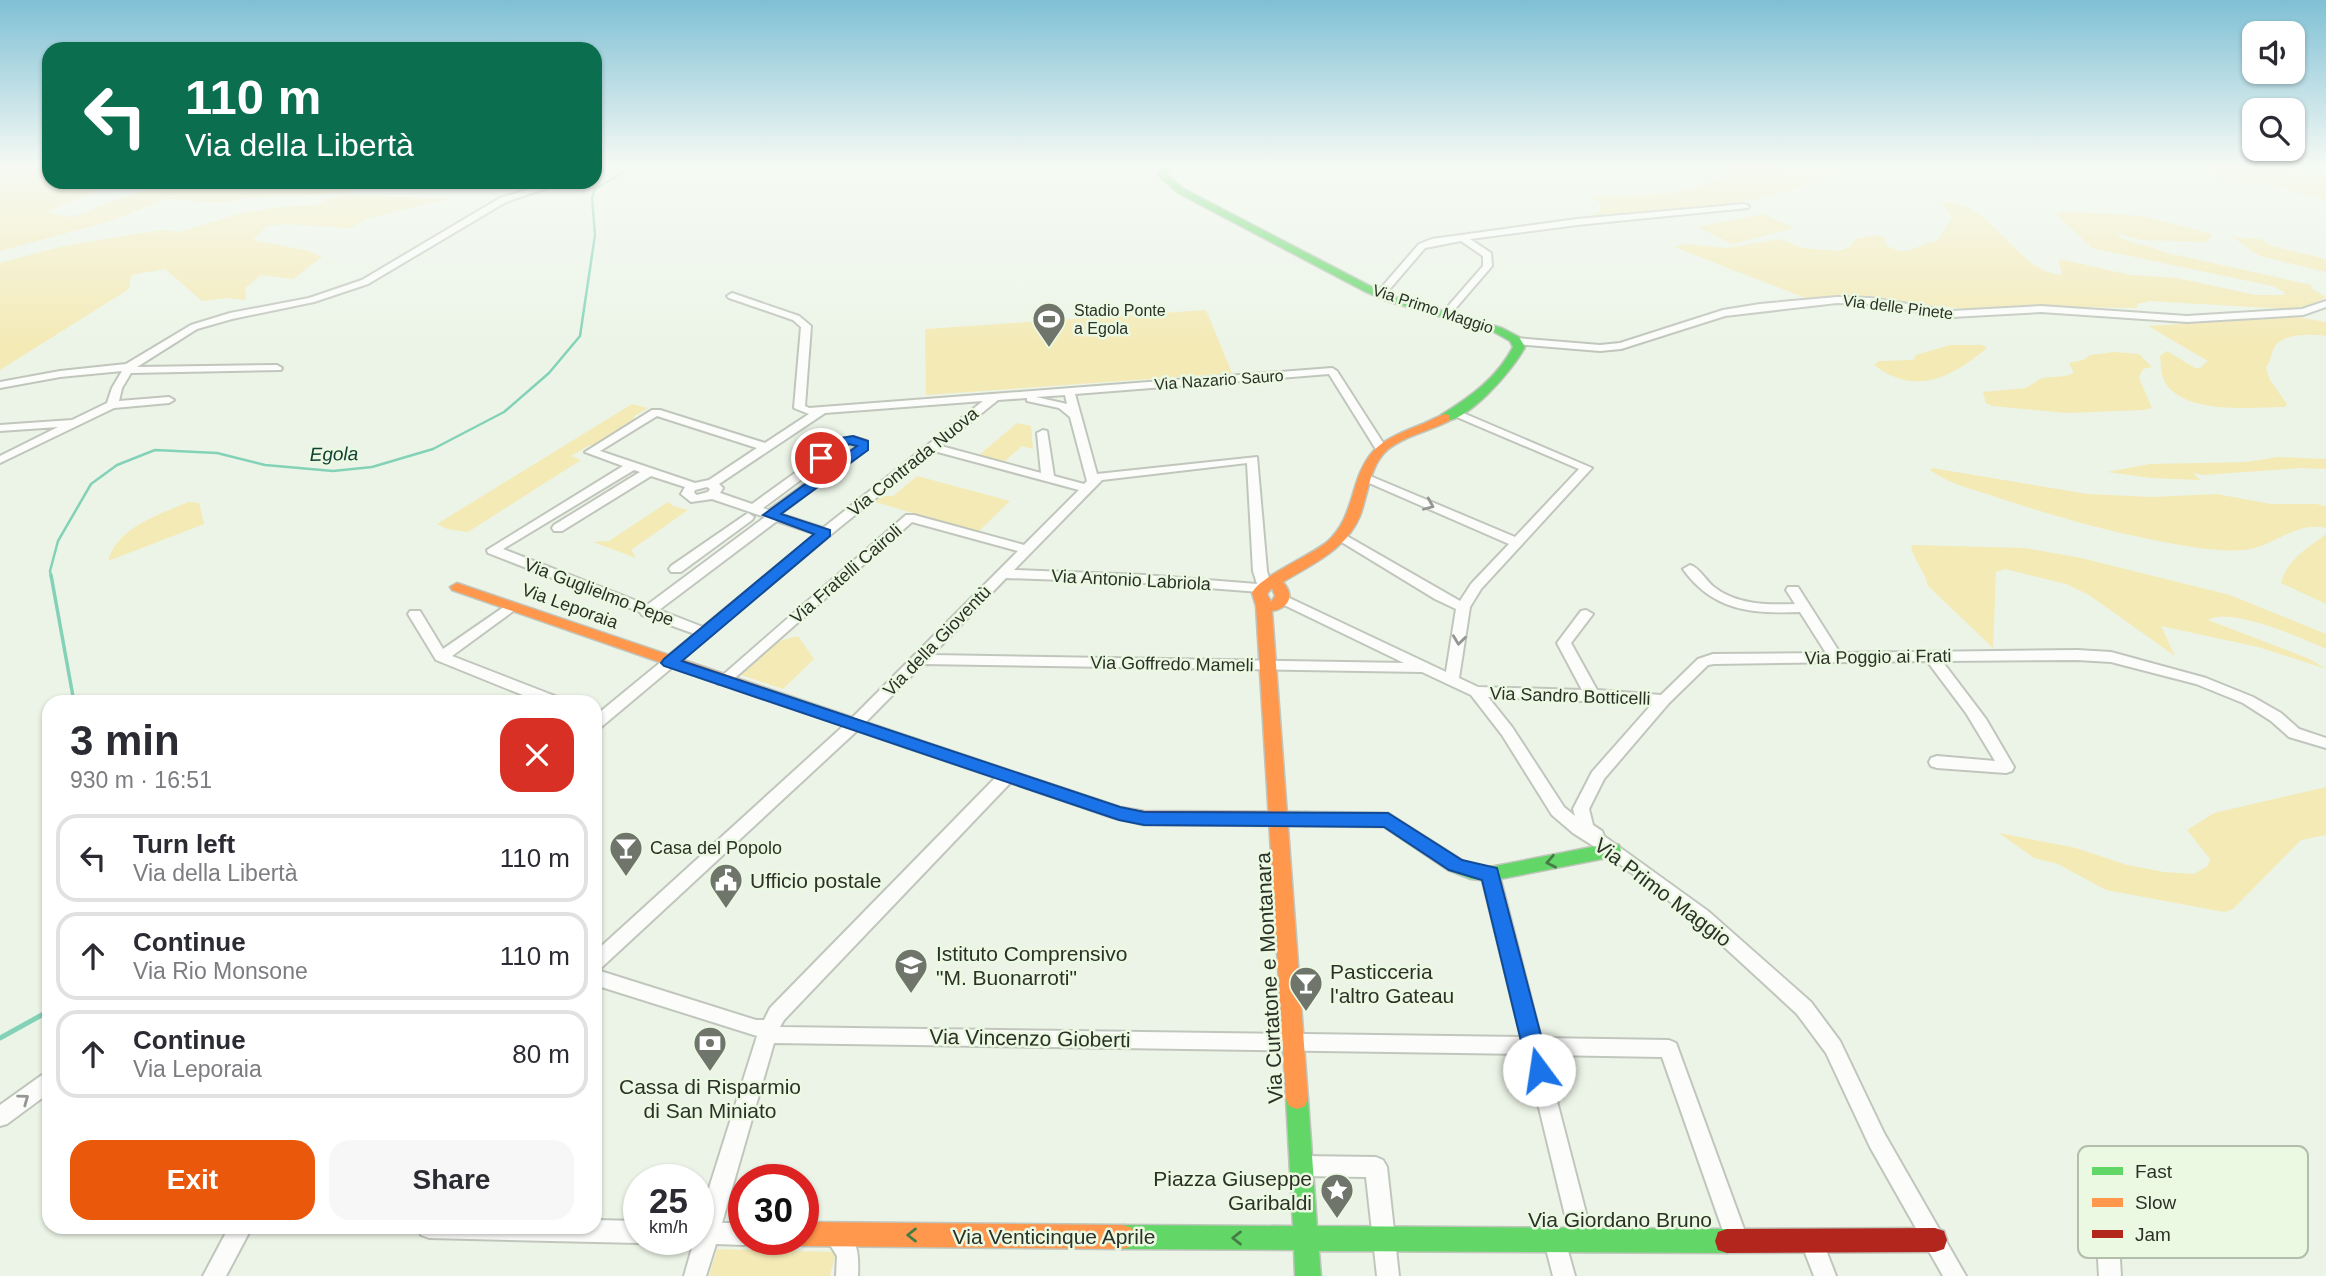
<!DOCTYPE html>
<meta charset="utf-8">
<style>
body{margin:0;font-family:Helvetica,sans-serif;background:#f7f7f7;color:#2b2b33;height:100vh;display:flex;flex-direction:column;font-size:26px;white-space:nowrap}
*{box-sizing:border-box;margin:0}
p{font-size:23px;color:#7c7c81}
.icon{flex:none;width:38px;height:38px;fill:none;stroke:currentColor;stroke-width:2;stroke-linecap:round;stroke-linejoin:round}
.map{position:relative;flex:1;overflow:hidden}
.side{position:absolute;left:42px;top:695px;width:560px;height:539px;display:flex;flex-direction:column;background:#fff;border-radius:21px;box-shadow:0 2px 5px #0004}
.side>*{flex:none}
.banner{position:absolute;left:42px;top:42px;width:560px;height:147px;border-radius:21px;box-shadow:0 2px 5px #0004;background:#0b6e4f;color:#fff;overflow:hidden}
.buttons{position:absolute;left:2242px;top:21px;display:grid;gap:14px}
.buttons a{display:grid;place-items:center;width:63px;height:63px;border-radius:14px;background:#fff;box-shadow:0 2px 5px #0004;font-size:35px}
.speed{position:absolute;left:623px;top:1164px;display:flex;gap:14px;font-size:35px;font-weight:700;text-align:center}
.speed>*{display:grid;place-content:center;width:91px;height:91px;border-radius:50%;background:#fff;box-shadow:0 2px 5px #0004;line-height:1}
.speed small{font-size:18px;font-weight:400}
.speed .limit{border:10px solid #d22;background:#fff;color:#111}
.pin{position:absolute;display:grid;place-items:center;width:60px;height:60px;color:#fff;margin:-30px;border:4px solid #fff;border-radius:50%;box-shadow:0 2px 7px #0007}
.me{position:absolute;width:77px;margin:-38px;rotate:346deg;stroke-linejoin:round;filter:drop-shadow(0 0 5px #0008)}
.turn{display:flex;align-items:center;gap:24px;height:147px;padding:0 28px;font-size:32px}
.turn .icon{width:91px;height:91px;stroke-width:2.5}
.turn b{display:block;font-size:49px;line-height:60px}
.round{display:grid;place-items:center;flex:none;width:74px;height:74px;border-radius:21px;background:#f7f7f7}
.headline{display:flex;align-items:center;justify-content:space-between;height:119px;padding:0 28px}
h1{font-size:42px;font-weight:800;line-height:52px}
.primary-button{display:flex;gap:14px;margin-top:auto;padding:14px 28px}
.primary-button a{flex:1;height:80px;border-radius:21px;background:#ea580c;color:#fff;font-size:28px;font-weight:800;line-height:80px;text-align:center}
.primary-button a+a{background:#f7f7f7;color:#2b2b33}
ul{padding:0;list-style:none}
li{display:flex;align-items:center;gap:21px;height:88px;margin:0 14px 10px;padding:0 14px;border:4px solid #e1e1e2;border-radius:21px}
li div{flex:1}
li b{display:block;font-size:26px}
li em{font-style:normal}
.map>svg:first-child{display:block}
</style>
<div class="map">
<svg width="2326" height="1276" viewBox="0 0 2326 1276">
<rect width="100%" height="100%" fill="#ecf4e7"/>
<path fill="#f4eab6" d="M0,166H49V182H117L47,212L65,217L82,214L109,202L171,182H357L349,193L247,198L220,203L167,199L107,222L0,251Z
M1728,166H1772L1807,172L1826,169L1839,171L1796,189L1733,204L1530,224L1590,216L1599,212L1602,205L1592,198L1594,196C1637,195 1692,198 1728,172Z
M2217,166H2286C2296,175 2314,170 2326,174V203L2316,196L2290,192L2279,185H2252L2215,179L2214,174L2204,168Z
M352,195L448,199L368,218L350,228L285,224L267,226L253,240L309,251L322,257L293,279L261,275L245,288L246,300L227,298L202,301L165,269L131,275L129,289L0,370V263L63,246L160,230L180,232L242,213L286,206L317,205L330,198Z
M1941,202C1996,201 2014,272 2062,275L2059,259L2130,275L2177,278L2256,295H2285L2283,291L2272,286L2092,248L2056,214L2062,211L2141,216L2212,234L2209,241L2201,242L2142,240L2116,233C2127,246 2148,243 2163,252L2311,285L2312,289L2326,297L2311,305L2287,309L2150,301L2138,304L2136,308L2019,306L1965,309L1852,296L1806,298L1674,247L1687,244L1727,248L1781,239L1802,248L1839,251L1851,246L1855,239L1877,235L1885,238L1886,245C1910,259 1914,244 1937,241L1952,218Z
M1763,214L1794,228L1732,244L1698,227Z
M2232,237L2260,239L2272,246L2326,259V272L2260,256Z
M1206,310L1232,373L926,395L925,329Z
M2296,317L2326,322V336C2312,334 2284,333 2275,346C2271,353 2271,361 2266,368L2270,380L2287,404L2285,407C2253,407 2178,416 2163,378C2161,372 2161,363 2160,356L2167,351L2195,368H2200L2208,361L2148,326Z
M1950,345H1982L1987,348C1952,377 1916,397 1874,365L1879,361L1913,360L1916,355Z
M2115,352L2139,354L2152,367L2143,369L2139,378L2152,408L2144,410L2067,413L1992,406L1986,403L1983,392L2026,388L2042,378L2065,376L2074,373L2069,363L2083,360L2090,355Z
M632,404L648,408L633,417L637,419L594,446L590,445L571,456L581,460L468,532L447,529L437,524Z
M1017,423L1031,426L1033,449L1022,446L1003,463L978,456Z
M2278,457L2326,459V469L2300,468L2204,475L2193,473L2200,480L2151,478L2107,472L2150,464L2246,462Z
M1932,468L2088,494L2152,497L2217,494L2271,504H2316L2326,506V528C2296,521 2273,547 2245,550C2214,552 2184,546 2154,540C2101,530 2051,515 1999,498C1976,490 1950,485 1930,470Z
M917,476L1010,501L978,532L875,502L882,496H893Z
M188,502L199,503L204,524L108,561C117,527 159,515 188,502Z
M668,502L673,506L688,510L631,550L636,558L593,542L609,541Z
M2326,534V604L2281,583C2287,559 2308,548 2326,534Z
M1911,545L2025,548L2081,558L2230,595L2326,634V649C2302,638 2231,607 2208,620L2310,659L2326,669L2258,647L2161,626L2175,656L2089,595L2066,584L2005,569L1996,572L1993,648L1928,586C1925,571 1913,560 1911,545Z
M798,636L814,659L783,689L741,675L779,641Z
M2326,787V835L2301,840L2233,909L2224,912L2106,890L2058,864L2034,858L1999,833L2076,848L2127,865L2164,872L2194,874L2208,866L2210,859L2187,830L2214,813Z
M717,1249L836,1252L830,1276H709Z"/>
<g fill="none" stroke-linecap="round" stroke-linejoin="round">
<path stroke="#83d2b8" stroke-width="2.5" d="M51,577L50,571L58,541L91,484L117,465L155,450L217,453L265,465L333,471L372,467L433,449L504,412L549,373L580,336L595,235L592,197L595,189L634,166"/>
<path stroke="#83d2b8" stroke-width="3.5" d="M51,575L74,702"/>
<path stroke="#83d2b8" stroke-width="5" d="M0,1038L49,1011"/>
<defs>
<path id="street" d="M553,182H565L506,202L368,284L314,302L232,319L197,329L137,367L277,365L282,368L281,370L131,373L122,388L119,401L169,397L174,400L169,403L114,408L0,463V456L58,427L0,431V425L72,420L107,403L112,388L122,371L60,377L0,388V382L60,371L126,364L191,325L230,313L309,298L362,280L500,198Z
M1745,204L1749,206L1748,208L1577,225L1470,239L1491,253L1492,266L1449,316H1443V312L1483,266V256L1461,241L1425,248L1383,297L1375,295L1419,244L1432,239L1577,219Z
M732,293L799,316L811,326L805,406L809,408L1332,368L1337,371L1387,449L1385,451H1377L1329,374L1075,394L1097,474L1257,457L1267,571L1271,585L1260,592L1144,583L1006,578L932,655L1404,663L1278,602L1276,599L1283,595L1446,672L1456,609L1435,599L1335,538L1337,535H1345L1460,601L1471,584L1509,544L1360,479L1366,475L1370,476L1515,537L1579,469L1452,415L1450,413L1456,410L1592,468L1481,589L1470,607L1459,678L1478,687L1582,690L1557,643L1581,611L1586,610L1593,614L1571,643L1597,690L1661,695L1698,659L1713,654L1826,653L1800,612C1752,614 1713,611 1683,569L1690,565C1700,568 1706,581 1714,587C1737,605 1768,605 1795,604L1786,590L1788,587H1798L1840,653L2077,650L2111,652L2206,678L2253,697L2281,713L2299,729L2326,738V748L2289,737L2271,721L2243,703L2196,684L2111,662L2077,660L1942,661L1986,719L2014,767L2012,771L2006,773L1937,768L1931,766L1929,762L1931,758L1937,756L1995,761L1966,713L1927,661L1714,664L1708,665L1669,703L1604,779L1589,809L1593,825L1602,831L1604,836L1708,911L1811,1002L1840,1041L1884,1133L1966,1276H1943L1870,1147L1826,1053L1797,1014L1696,921L1606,854L1573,833L1552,815L1502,735L1471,695L1422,672L923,664L860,728L601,968L597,970L756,1020H764L770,1008L1000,773H1012L1014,777L1012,781L784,1020L780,1027L1521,1037L1481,874L1484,869L1490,867L1496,869L1499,874L1541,1038L1669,1040L1676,1043L1748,1240L1745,1248L1737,1251L1729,1248L1662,1057L1545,1055L1593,1240L1590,1248L1582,1251L1574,1248L1571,1240L1526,1054L774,1043L722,1223H744V1239H753L744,1245L716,1244L706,1276H684L694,1241L692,1239H698V1223L757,1036L595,985V952L850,720L1018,551L912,522L728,684H718L716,681L906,515H914L1024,545L1079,490L934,451L829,536L600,728L595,729V716L695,634L642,615L640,612L488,553L487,550L623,466L585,452L652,410H660L765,443L809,414L794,408L801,327L793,320L729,298L727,296ZM1065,395L1067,404L1036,397ZM1027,398V401L1059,408L1070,417L1087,481L1084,484L1054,476L1047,431L1043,430L1037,433L1041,473L941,446L998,400ZM983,401L823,528L780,514L867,449V441L853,437L842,439L752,504L720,493L723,488L719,484L825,413ZM657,416L757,448L709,480L695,483L600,451ZM849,444L857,446L769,510L763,508ZM1247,463L1253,571L1257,584L1144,575L1014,570L1102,480ZM634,470L640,472L554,525L552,528L554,531H562L651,476L685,487L681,494L691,502L712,499L765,517L647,605L503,549ZM707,487L710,489L708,492L697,495L694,493L695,490ZM777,521L816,534L703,627L659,610ZM1488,697L1652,704L1592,772L1573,809L1575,816L1564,807L1512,727Z
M1837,297L1870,298L1952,311L2041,306L2187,316L2302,309L2326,301V307L2303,315L2187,322L2041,312L1952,317L1870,304L1837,303L1725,316L1621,349L1600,351L1516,344L1511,341L1516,338L1600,345L1620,343L1723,310L1760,304Z
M748,513L754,517L752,520L681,572H671L669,569L671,566Z
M511,602L518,606L516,609L452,656L560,698L562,702H540L436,660L408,614L410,611H420L443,649Z
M49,1072V1093L7,1124L0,1126V1105L42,1075Z
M1301,1156L1376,1157L1383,1160L1387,1167L1399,1276H1377L1366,1177L1301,1176L1294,1173L1290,1166L1294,1159Z
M2148,1187L2186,1196L2189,1203L2186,1210L2178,1213L2148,1207L2128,1211L2118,1228L2121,1276H2099L2096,1226L2113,1195Z
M595,1220L639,1221V1239H647L639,1243L429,1238L421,1235L418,1227H595Z
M836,1226C859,1235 859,1255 858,1276H836L837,1256L825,1237L828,1229Z
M229,1227H252L226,1276H203Z
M1811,1229L1819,1232L1836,1276H1814L1800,1240L1803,1232Z
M1555,1230L1563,1233L1575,1276H1553L1544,1241L1547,1233Z"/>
<path id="fast" d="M1160,166H1168L1167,175L1184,189L1372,287L1395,297L1502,328L1519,337L1525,347C1514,369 1466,425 1441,421V415C1470,397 1497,378 1513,347L1510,341L1494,332L1387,301L1364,291L1178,193L1159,176Z
M1306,812L1388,813L1462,860L1473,865L1490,867L1612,843L1619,845L1621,850L1619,855L1612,857L1490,881L1471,879L1448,870L1384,827L1306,826L1299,824L1297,819L1299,814Z
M1297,1089L1305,1092L1308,1099L1317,1226L1727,1229L1736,1232L1739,1241L1736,1250L1727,1253L1319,1251L1321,1276H1295L1294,1250L1123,1249L1114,1246L1111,1237L1114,1228L1123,1225L1293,1226L1286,1099L1289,1092Z"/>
<path id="slow" d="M1445,414L1449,415V421C1430,431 1403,436 1386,451C1369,468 1368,495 1360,516C1346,550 1312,564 1283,582C1295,596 1289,608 1272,611L1308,1099L1305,1106L1297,1109L1289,1106L1286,1099L1256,606L1252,593C1259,577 1310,556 1327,542C1345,526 1349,506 1356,484C1368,446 1385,439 1420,425C1428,422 1436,417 1445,414ZM1272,588L1275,596L1271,602L1267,594Z
M457,583L919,740L922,744L919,748H907L452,590L450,587Z
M803,1222L1123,1225L1132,1228L1135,1237L1132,1246L1123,1249L803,1246L794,1243L793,1239H803Z"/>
<path id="jam" d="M913,738L1120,807L1144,811L1306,812L1313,814L1315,819L1313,824L1306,826L1144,825L1113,818L907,748L904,744L907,740Z
M1935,1228L1944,1231L1947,1240L1944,1249L1935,1252L1727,1253L1718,1250L1715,1241L1718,1232L1727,1229Z"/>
</defs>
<use href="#street" stroke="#c1c6bd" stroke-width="4"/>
<use href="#fast" stroke="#c1c6bd" stroke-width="3"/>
<use href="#slow" stroke="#c1c6bd" stroke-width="3"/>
<use href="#jam" stroke="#c1c6bd" stroke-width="3"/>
<use href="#street" fill="#fcfdfb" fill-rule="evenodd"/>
<use href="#fast" fill="#63d668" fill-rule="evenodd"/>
<use href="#slow" fill="#ff974d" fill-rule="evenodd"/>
<use href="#jam" fill="#b3261e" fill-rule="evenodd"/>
</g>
<defs><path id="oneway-chevron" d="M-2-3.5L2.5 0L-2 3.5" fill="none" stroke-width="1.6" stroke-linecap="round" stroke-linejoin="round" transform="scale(1.75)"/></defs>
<g stroke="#949792">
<use href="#oneway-chevron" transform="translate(1429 505) rotate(23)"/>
<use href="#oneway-chevron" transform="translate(1459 640) rotate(97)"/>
<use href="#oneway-chevron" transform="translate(24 1099) rotate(-36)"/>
</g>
<g stroke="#457b45">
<use href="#oneway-chevron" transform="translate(1551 862) rotate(169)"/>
<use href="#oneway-chevron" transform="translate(912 1235) rotate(-180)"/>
<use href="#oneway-chevron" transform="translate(1237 1238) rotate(-180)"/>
</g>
<linearGradient id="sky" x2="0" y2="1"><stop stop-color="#7fc0d5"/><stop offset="0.48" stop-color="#f6faf4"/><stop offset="1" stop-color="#f6faf4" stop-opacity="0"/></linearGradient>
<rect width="2326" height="345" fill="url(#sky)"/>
<path fill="#1a73e8" stroke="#114b97" stroke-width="2" d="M853,436L868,441V450L781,514L830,530V536L682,661L1120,807L1144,812L1388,813L1462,860L1497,868L1550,1070L1547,1077L1539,1080L1531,1077L1528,1070L1482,880L1449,870L1384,827L1144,825L1119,820L664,666L661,663L664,659L814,534L763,515L857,446L849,444L826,461L821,462L814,458L841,438Z"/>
<defs>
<symbol id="stadium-pin" viewBox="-11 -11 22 30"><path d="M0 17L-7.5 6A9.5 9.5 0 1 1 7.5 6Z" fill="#6f756b" stroke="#ebf9e2"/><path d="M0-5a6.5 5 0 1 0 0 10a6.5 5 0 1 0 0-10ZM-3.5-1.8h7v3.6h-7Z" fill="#fff"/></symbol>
<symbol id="bar-pin" viewBox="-11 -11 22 30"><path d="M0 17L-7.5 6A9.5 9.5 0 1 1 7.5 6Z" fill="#6f756b" stroke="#ebf9e2"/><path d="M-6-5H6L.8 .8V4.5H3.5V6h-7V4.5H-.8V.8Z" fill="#fff"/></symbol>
<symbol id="civic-pin" viewBox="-11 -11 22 30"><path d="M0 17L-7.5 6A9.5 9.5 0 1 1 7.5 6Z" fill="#6f756b" stroke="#ebf9e2"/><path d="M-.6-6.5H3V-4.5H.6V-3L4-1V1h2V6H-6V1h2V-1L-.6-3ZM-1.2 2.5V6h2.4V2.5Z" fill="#fff"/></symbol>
<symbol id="school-pin" viewBox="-11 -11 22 30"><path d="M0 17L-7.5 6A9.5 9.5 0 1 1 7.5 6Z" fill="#6f756b" stroke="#ebf9e2"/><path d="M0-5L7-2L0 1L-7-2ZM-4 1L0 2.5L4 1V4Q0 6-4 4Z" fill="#fff"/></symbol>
<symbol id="bank-pin" viewBox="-11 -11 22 30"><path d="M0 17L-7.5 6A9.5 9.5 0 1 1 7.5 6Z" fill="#6f756b" stroke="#ebf9e2"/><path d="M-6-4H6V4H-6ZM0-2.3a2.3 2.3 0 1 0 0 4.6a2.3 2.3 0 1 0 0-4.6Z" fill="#fff"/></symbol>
<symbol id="sight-pin" viewBox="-11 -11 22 30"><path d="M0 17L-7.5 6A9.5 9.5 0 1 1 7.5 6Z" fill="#6f756b" stroke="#ebf9e2"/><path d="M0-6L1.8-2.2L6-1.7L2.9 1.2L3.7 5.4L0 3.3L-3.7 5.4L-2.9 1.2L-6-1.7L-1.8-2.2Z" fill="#fff"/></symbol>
</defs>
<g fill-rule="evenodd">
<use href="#stadium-pin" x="1030" y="300" width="38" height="52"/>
<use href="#bar-pin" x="607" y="829" width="38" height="52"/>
<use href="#civic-pin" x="707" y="861" width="38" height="52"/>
<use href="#school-pin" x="892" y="946" width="38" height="52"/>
<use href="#bar-pin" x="1287" y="964" width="38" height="52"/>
<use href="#bank-pin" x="691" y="1024" width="38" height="52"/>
<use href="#sight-pin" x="1318" y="1171" width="38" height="52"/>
</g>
<g text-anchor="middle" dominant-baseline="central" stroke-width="5" stroke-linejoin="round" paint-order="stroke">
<g font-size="16" fill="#2c3128" stroke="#ebf9e2">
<text transform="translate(1898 307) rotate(7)">Via delle Pinete</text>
<text transform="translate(1433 309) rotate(18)">Via Primo Maggio</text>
<text transform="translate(1219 380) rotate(-4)">Via Nazario Sauro</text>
</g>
<g font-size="16" fill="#2c3128" stroke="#ebf9e2" text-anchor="start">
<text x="1074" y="310">Stadio Ponte<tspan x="1074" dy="18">a Egola</tspan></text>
</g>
<g font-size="18" fill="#2c3128" stroke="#ebf9e2">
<text transform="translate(913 462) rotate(-39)">Via Contrada Nuova</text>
<text transform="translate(846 574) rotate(-41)">Via Fratelli Cairoli</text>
<text transform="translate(1131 580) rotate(3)">Via Antonio Labriola</text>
<text transform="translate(599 592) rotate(21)">Via Guglielmo Pepe</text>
<text transform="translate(570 606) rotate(20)">Via Leporaia</text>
<text transform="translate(937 641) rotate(-46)">Via della Gioventù</text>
<text transform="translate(1878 657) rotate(-1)">Via Poggio ai Frati</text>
<text transform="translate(1172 664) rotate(1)">Via Goffredo Mameli</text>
<text transform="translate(1570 696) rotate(2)">Via Sandro Botticelli</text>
</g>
<g font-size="18" fill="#2c3128" stroke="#ebf9e2" text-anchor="start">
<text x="650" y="848">Casa del Popolo</text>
</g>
<g font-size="19" font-style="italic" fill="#114134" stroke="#ebf9e2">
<text transform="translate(334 454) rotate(-1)">Egola</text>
</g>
<g font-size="21" fill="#2c3128" stroke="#ebf9e2" text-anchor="start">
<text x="750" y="880">Ufficio postale</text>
<text x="936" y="953">Istituto Comprensivo<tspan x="936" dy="24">"M. Buonarroti"</tspan></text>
<text x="1330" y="971">Pasticceria<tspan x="1330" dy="24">l'altro Gateau</tspan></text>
<text x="710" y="1086" text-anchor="middle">Cassa di Risparmio<tspan x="710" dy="24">di San Miniato</tspan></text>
<text x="1312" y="1178" text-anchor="end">Piazza Giuseppe<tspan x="1312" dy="24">Garibaldi</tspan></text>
</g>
<g font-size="21" fill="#2c3128" stroke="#ebf9e2">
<text transform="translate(1663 892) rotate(37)">Via Primo Maggio</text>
<text transform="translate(1269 978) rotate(-93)">Via Curtatone e Montanara</text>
<text transform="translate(1030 1038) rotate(1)">Via Vincenzo Gioberti</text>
<text x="1620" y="1219">Via Giordano Bruno</text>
<text x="1054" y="1236">Via Venticinque Aprile</text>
</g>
</g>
<rect x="2078" y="1146" width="230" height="112" rx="10" fill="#ebf9e2" stroke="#b2bdaa" stroke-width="2"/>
<rect x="2092" y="1167" width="31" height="8" fill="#63d668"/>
<rect x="2092" y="1198" width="31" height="9" fill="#ff974d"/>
<rect x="2092" y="1230" width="31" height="8" fill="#b3261e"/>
<g font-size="19" fill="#2c3128">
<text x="2135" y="1178">Fast</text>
<text x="2135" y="1209">Slow</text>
<text x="2135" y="1241">Jam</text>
</g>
</svg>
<div class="buttons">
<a><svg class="icon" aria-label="sound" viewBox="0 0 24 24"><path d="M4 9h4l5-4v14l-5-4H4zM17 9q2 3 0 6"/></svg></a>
<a><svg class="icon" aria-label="search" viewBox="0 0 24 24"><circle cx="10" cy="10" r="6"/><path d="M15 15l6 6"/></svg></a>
</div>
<div class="speed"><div>25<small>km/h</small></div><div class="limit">30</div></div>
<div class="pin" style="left:821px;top:458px;background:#d93025"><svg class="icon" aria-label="arrive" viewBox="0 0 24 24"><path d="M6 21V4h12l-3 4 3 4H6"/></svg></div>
<svg class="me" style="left:1539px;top:1070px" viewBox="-20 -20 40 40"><circle r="19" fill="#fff"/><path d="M0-13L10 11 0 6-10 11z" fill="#1a73e8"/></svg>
<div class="banner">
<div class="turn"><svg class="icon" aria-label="left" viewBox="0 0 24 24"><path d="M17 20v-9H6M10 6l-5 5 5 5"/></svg><div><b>110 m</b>Via della Libertà</div></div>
</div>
<section class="side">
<div class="headline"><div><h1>3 min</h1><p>930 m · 16:51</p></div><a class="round" style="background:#d93025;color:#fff"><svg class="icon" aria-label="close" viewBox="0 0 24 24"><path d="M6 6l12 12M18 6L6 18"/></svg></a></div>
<ul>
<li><svg class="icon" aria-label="left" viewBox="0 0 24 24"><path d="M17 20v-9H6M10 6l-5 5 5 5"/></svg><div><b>Turn left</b><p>Via della Libertà</p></div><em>110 m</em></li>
<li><svg class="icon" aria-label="ahead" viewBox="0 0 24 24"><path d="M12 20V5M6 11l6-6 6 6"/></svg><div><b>Continue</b><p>Via Rio Monsone</p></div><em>110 m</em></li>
<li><svg class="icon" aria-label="ahead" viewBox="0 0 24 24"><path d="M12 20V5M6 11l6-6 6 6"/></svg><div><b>Continue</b><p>Via Leporaia</p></div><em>80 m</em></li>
</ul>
<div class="primary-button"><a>Exit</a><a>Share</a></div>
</section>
</div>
